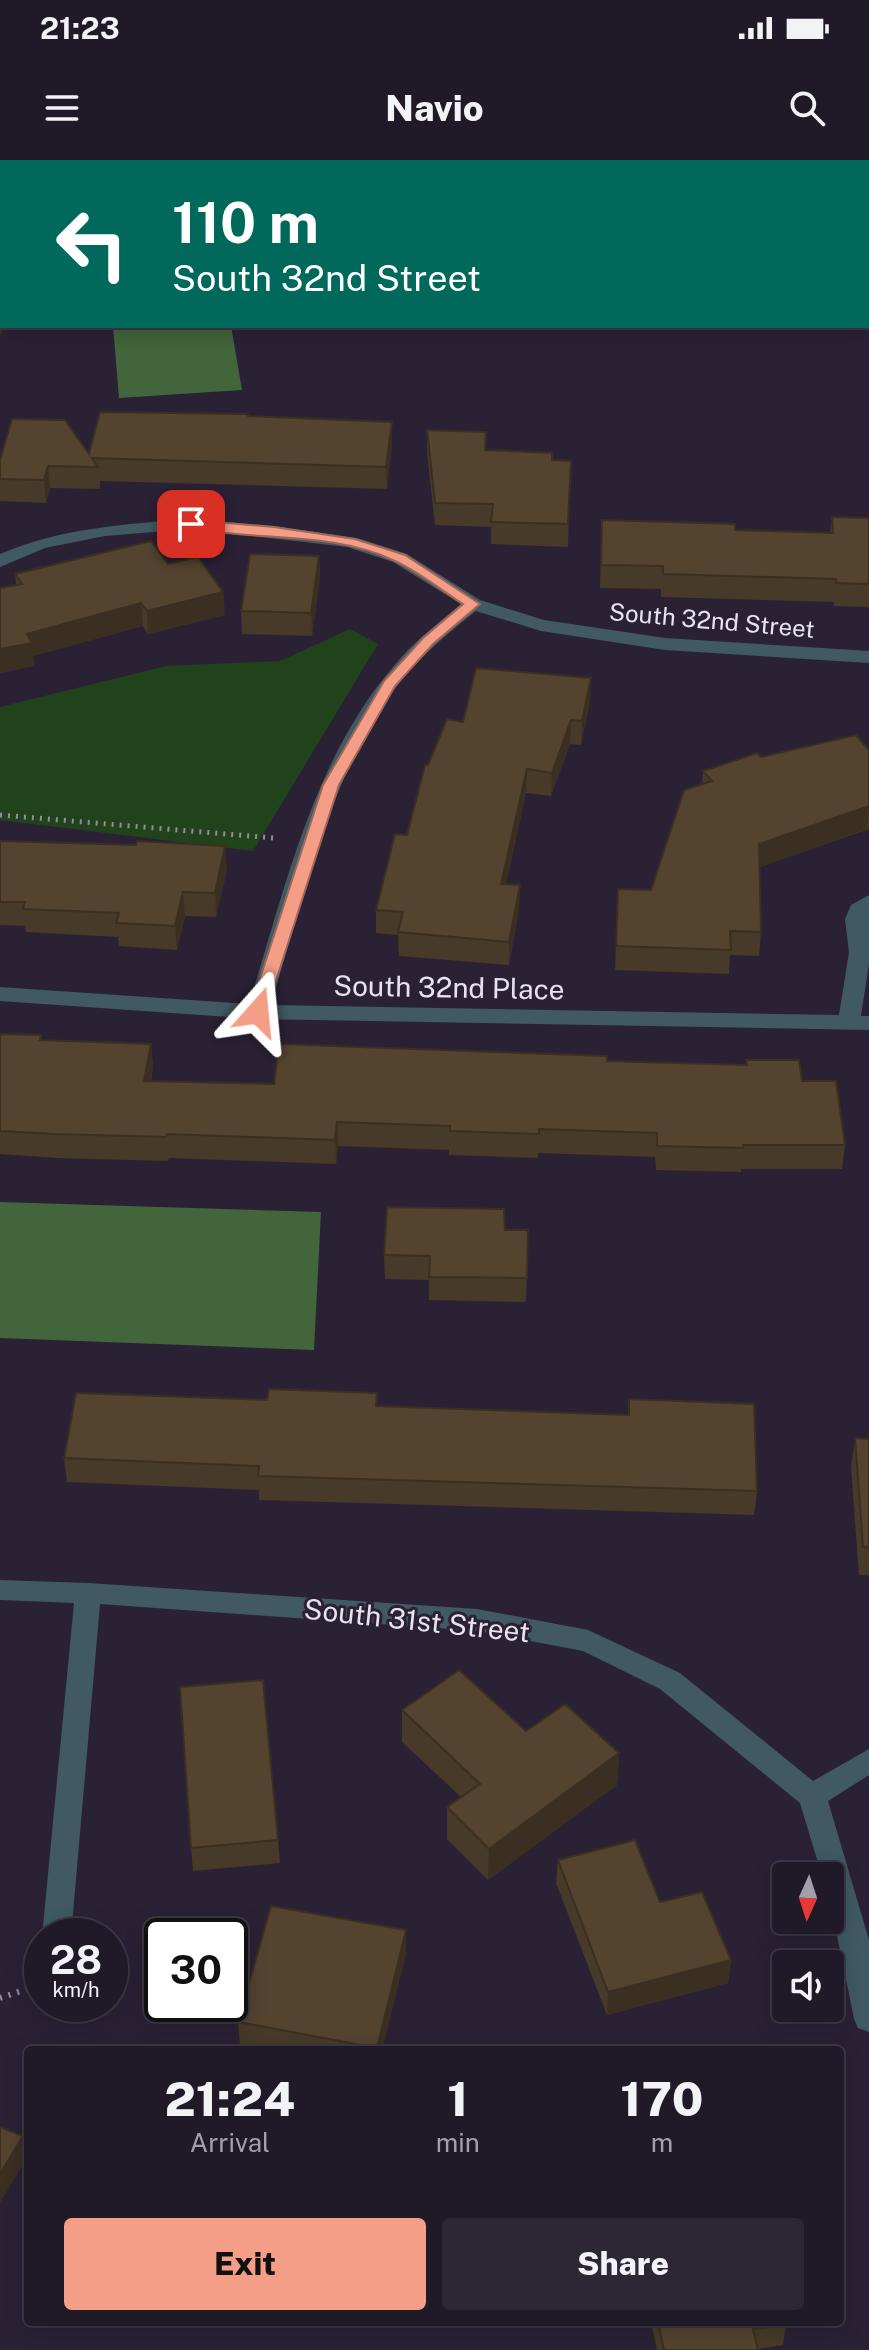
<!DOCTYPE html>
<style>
body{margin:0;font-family:"Public Sans",sans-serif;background:#2d2634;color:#f1f3f6;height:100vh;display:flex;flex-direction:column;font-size:30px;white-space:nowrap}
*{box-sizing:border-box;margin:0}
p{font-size:26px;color:#a2a0a8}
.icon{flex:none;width:44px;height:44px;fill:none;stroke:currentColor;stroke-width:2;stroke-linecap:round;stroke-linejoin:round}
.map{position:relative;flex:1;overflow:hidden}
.side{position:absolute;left:24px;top:1886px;width:820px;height:280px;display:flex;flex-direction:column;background:#201928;border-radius:8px;box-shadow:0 4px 20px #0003,0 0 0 2px #3d3845}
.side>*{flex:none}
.top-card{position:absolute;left:0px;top:0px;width:870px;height:168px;box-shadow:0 4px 20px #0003,0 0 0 2px #3d3845;background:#00695c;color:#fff;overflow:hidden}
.needle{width:52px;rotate:183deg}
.fabs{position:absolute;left:772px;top:1702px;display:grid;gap:16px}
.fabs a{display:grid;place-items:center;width:72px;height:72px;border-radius:8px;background:#201928;box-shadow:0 4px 20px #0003,0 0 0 2px #3d3845;font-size:40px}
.speed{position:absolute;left:24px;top:1758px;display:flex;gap:16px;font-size:40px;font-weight:700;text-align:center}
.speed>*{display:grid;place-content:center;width:104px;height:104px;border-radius:50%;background:#201928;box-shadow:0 4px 20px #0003,0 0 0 2px #3d3845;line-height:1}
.speed small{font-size:20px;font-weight:400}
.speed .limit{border:4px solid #111;border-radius:12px;background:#fff;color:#111}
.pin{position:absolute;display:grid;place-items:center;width:68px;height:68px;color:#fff;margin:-34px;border-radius:16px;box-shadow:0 4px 12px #0006}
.me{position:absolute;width:88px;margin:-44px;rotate:18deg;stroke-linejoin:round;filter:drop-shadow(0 0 6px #0008)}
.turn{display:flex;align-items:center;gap:28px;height:168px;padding:0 40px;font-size:36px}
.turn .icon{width:104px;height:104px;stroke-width:2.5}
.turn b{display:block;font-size:56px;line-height:68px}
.eta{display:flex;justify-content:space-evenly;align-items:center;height:136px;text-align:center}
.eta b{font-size:48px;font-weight:800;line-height:56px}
.primary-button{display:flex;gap:16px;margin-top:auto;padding:16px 40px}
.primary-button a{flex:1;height:92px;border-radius:8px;background:#f49e87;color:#111;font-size:32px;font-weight:800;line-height:92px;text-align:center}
.primary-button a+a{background:#2d2634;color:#f1f3f6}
.status{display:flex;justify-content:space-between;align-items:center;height:56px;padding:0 40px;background:#201928;direction:ltr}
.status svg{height:22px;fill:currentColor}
header{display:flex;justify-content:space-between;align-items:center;height:104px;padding:0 40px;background:#201928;font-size:36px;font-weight:800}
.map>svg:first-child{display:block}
</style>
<div class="status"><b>21:23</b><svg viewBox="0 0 49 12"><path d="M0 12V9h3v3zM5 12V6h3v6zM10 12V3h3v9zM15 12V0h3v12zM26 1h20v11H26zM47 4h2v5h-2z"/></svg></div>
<header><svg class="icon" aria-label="menu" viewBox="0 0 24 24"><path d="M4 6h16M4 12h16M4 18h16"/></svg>Navio<svg class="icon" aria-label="search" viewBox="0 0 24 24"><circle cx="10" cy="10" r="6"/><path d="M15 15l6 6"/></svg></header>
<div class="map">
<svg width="869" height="2190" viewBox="0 0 869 2190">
<rect width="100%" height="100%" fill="#2b2135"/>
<path fill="#21431c" d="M350,469L378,484L253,691L0,660V547L166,506L280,501Z"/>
<path fill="#42653c" d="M0,0H869V82L868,2H2V60Z
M113,166H231L242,230L119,238Z
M0,1042L321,1052L314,1190L0,1178Z"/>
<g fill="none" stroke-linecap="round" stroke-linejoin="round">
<path stroke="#938c9c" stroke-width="5" stroke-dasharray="2 6" stroke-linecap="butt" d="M0,655L274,678"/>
<path stroke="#938c9c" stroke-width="6" stroke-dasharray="2 7" stroke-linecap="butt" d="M0,1838L42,1824"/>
<path fill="#405963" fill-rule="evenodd" d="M191,359L274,366L357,378L407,394L480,440L544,460L665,478L869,491V503L665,490L541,471L476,451C451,471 425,492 404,517C330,609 304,735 271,845L839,855L849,792L845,759L851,745L869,735V804L861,856H869V870L258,859L0,841V827L249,844C285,729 313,600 393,507C412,483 437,464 461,444L393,402L347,387L191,369L105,376L45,388L0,407V394C61,368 125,364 191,359Z
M0,1420L88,1423L477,1449L588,1470L680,1513L813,1621L869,1589V1615L828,1641L869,1780V1872L858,1868L854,1859L830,1741V1716H822L800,1643L660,1529L583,1491L477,1471L100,1444L71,1776L42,1777L74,1443L0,1440Z"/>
</g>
<path fill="#473a28" d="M248,256L392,262V284L387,329L100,321V329L50,328L46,343L0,341V300L89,294Z
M427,270L486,272V290L552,300L571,301L568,387L491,384V367L435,365L427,293Z
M832,357L869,358V447L834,446V442L661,437V429L600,428L602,360L735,370L830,373Z
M319,396L320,418L312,476L242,474L241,451Z
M168,404L223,432L225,455L148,474L143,466L33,496L34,506L0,513V428L16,425L15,414Z
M590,541L581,585L570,584L551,636L526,633L506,724L520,725L519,749L509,805L399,796L398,775L376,773V750L407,675L428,605L463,562Z
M869,590V669L760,707L761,772L759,796L730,795L729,814L615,810L618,729L651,730L702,624L703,611L761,597Z
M0,681L227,710L216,757L185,756L177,790L119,786L118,777L26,772L25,766L0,765Z
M0,874L41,875L42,880L151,884L153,908L151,922L274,924L607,901L746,905V900L802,921L845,985L842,1009H741V1012L656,1010L655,997L538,993V998L449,995V990L338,986L336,1004L169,998L168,1001L57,998L0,994Z
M505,1070H528L526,1142L429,1140V1120L385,1119L384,1095Z
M377,1233V1246L628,1255L629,1239L757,1331L754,1355L259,1340V1330L67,1322L64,1298L267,1240Z
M855,1278L869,1279V1415H859L851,1307Z
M402,1550L619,1593L617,1625L488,1720L447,1679V1647L461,1637L402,1582Z
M278,1680L280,1703L193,1711L191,1688Z
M558,1700L660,1742L731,1800L728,1823L607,1855L556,1723Z
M406,1770V1793L382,1890H269L240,1885L238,1862Z
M651,2162H786V2164L783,2185L758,2189V2190H657Z"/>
<path fill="#3a2f21" d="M2,144V166H4L0,178V150Z
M392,262V284L387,329L386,307Z
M48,306L50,328L46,343L44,320Z
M319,396L320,418L312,476L311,453Z
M223,432L225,455L148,474L147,451Z
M141,443L143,466L33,496L34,506L0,513V489L27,474Z
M591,518L590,541L581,585L582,561Z
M571,560L570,584L551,636L552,613Z
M527,609L526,633L501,747V724Z
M869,646L867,669L757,708L759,684Z
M225,686L227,710L216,757L215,733Z
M520,725L519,749L509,805V782Z
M183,732L185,756L177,790L175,766Z
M151,884L153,908L146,945L144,921Z
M337,962L338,986L336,1004L335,980Z
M619,1593L617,1625L488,1720L489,1689Z
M406,1770V1793L382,1890H377Z
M731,1800L728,1823L607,1855L608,1832Z
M23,1976L27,1998L0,2043V2014Z"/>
<path fill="#53432f" stroke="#3a2f21" stroke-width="2" d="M0,120H2V144L0,150Z
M100,252L248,254V256L392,262L386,307L92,298L98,307L48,306L44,320L0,319V300L12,259L65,260L89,294Z
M427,270L486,272L485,290L552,293V300L571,301L568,364L491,362L493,344L435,343Z
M832,357L869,358V424L836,423V419L663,414V406L601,405L602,360L735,364V370L833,373Z
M151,381L168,404L198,397L223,432L147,451L141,443L27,474L32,483L0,489V428L22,424L15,414Z
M250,394L319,396L311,453L241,451Z
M476,508L591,518L582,561L571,560L552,613L527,609L501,724L520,725L509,782L398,772L403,752L376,750L395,674L407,675L425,605H428L447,559L463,562Z
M856,575L869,590V646L759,684L761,772L730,771L731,790L616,786L618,729L651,730L684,630L712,621L703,611L757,593L761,597Z
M0,681L136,685L137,681L225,686L215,733L183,732L175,766L116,763L119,753L23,749L25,742H0Z
M0,874L41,875L40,880L151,884L144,921L274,924L279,884L607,896V901L747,905L746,900H799L802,921H836L845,985H743V988L657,986V973L539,969V974L450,971V966L337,962L335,980L167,974L166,977L55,974L0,971Z
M387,1047L504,1049L505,1070H528L527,1118L429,1117L430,1096L384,1095Z
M269,1229L377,1233L376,1246L629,1255V1239L754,1244L757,1331L258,1316L259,1306L64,1298L76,1233L267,1240Z
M855,1278L869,1279V1387H863Z
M459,1510L526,1571L565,1544L619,1593L489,1689L447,1647L480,1624L402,1550Z
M263,1520L278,1680L191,1688L180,1527Z
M635,1680L660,1742L702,1732L731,1800L608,1832L558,1700Z
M271,1746L406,1770L377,1888L238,1862Z
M0,1967L23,1976L0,2014Z
M658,2162H786V2164L753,2169L758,2190H664Z"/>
<path fill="#f49e87" stroke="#9f6758" stroke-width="2" d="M191,360L274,367L355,379L405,395L480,444L433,484L395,526L339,625L266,852L258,858L249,852L323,625L384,521L423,478L463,444C441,430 419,412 395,401C330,370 254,382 186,367L184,364Z"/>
<g text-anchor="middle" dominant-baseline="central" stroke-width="6" stroke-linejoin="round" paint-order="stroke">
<g font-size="24" fill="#e9e3f0" stroke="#2b2135">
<text transform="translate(712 460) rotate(5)">South 32nd Street</text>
</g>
<g font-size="28" fill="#e9e3f0" stroke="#2b2135">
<text transform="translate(449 827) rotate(1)">South 32nd Place</text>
<text transform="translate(417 1460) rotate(6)">South 31st Street</text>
</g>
</g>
</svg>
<div class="fabs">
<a><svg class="needle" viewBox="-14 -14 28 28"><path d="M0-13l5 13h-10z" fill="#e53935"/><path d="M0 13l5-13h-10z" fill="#a2a0a8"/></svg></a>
<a><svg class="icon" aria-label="sound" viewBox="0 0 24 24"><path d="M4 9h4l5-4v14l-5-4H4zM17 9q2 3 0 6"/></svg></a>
</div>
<div class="speed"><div>28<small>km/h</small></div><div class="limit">30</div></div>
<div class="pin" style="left:191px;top:364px;background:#d93025"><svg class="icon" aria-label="arrive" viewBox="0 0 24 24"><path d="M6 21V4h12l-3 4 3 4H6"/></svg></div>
<svg class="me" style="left:258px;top:852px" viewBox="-20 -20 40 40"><path d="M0-17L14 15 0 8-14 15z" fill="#f49e87" stroke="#fff" stroke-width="4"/></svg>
<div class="top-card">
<div class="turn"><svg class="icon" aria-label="left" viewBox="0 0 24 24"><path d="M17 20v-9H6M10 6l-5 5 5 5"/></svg><div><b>110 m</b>South 32nd Street</div></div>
</div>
<section class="side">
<div class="eta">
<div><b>21:24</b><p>Arrival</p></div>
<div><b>1</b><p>min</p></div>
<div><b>170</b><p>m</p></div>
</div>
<div class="primary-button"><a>Exit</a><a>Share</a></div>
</section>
</div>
